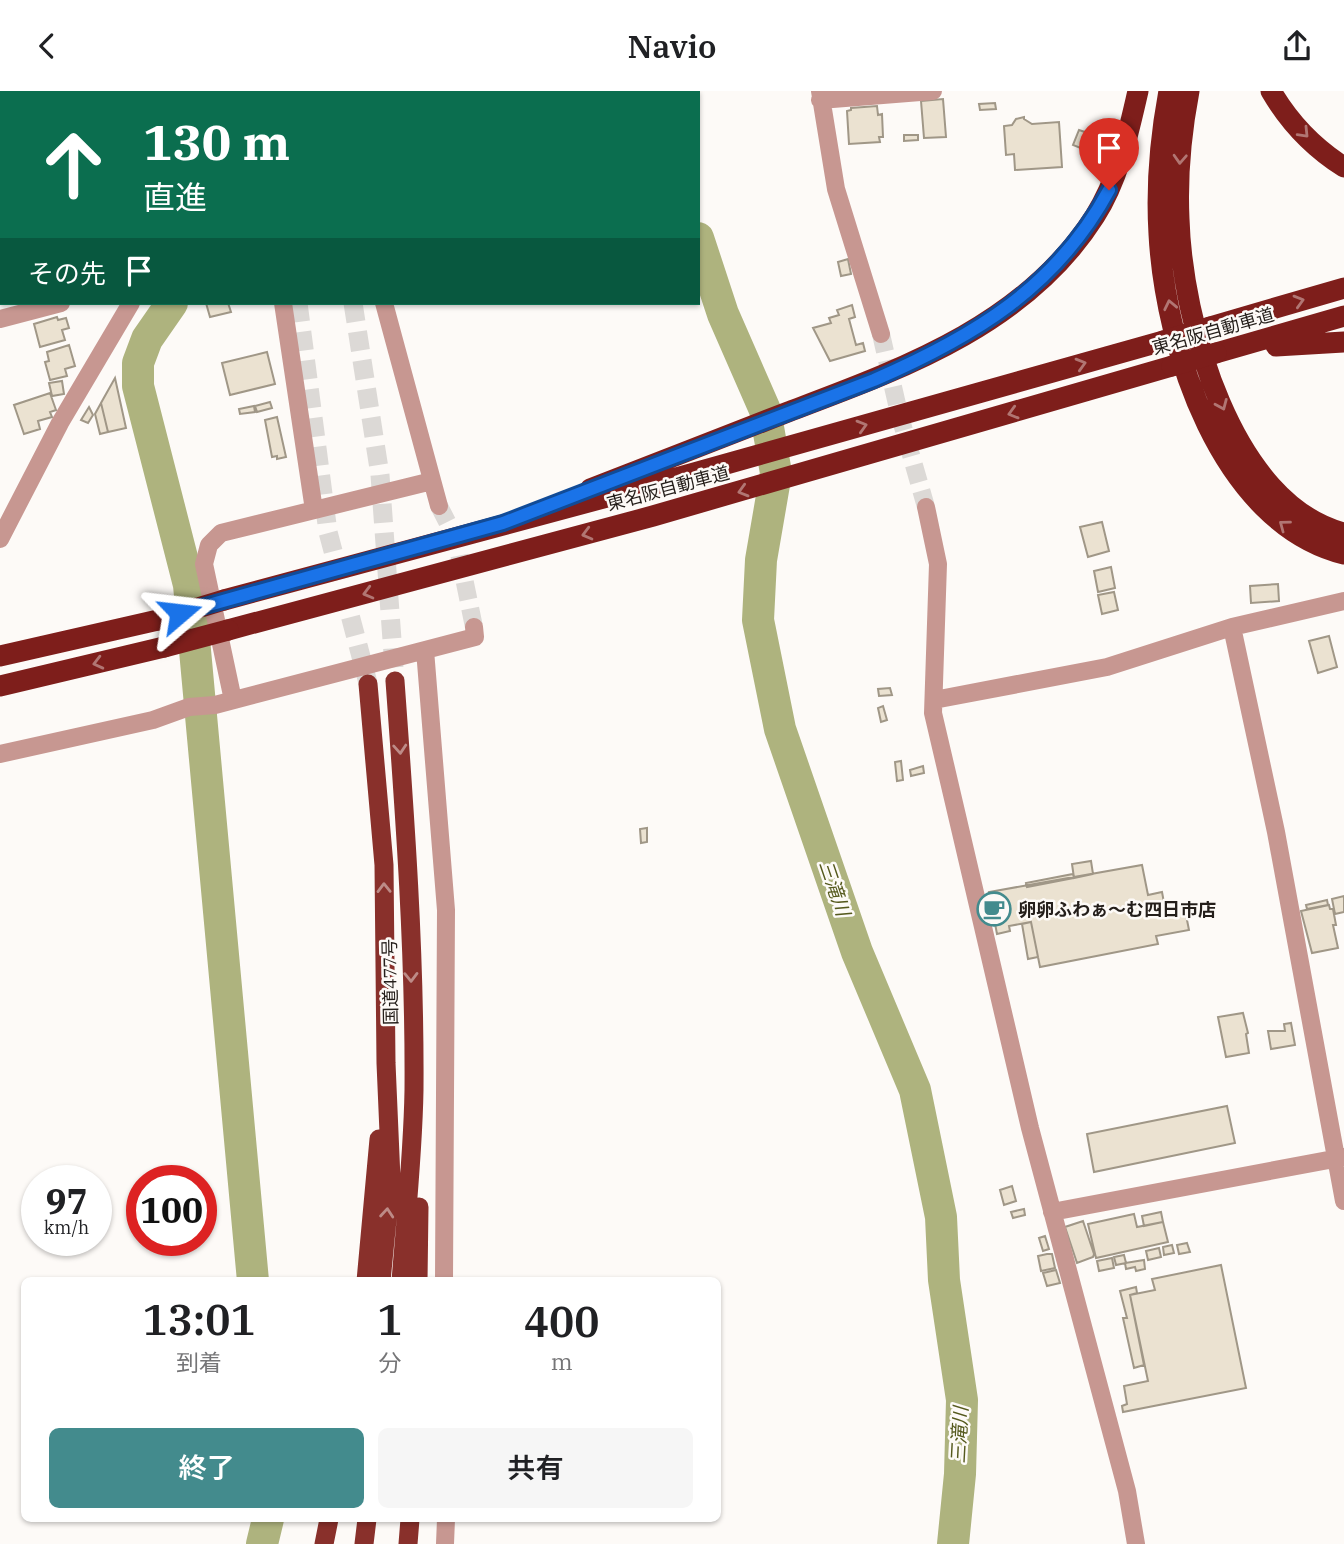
<!DOCTYPE html>
<html lang="ja">
<meta charset="utf-8">
<style>
body{margin:0;font-family:"IBM Plex Serif","Noto Sans JP",serif;background:#f6f6f6;color:#202124;height:100vh;display:flex;flex-direction:column;font-size:26px;white-space:nowrap}
*{box-sizing:border-box;margin:0}
p{font-size:23px;color:#757577}
.icon{flex:none;width:38px;height:38px;fill:none;stroke:currentColor;stroke-width:2;stroke-linecap:round;stroke-linejoin:round}
.map{position:relative;flex:1;overflow:hidden}
.sheet{position:absolute;left:21px;top:1186px;width:700px;height:245px;display:flex;flex-direction:column;background:#fff;border-radius:10px;box-shadow:0 2px 5px #0004}
.sheet>*{flex:none}
.banner{position:absolute;left:0px;top:0px;width:700px;height:214px;box-shadow:0 2px 5px #0004;background:#0b6e4f;color:#fff;overflow:hidden}
.speed{position:absolute;left:21px;top:1074px;display:flex;gap:14px;font-size:35px;font-weight:700;text-align:center}
.speed>*{display:grid;place-content:center;width:91px;height:91px;border-radius:50%;background:#fff;box-shadow:0 2px 5px #0004;line-height:1}
.speed small{font-size:18px;font-weight:400}
.speed .limit{border:10px solid #d22;background:#fff;color:#111}
.pin{position:absolute;display:grid;place-items:center;width:60px;height:60px;color:#fff;margin:-72px -30px;border-radius:50% 50% 50% 0;rotate:-45deg;box-shadow:0 0 7px #0007}
.pin .icon{rotate:45deg}
.me{position:absolute;width:77px;margin:-38px;rotate:73deg;stroke-linejoin:round;filter:drop-shadow(0 0 5px #0008)}
.turn{display:flex;align-items:center;gap:24px;height:147px;padding:0 28px;font-size:32px}
.turn .icon{width:91px;height:91px;stroke-width:2.5}
.turn b{display:block;font-size:49px;line-height:60px}
.then{display:flex;align-items:center;height:66px;padding:0 28px;background:#0003;gap:14px;font-size:26px}
.eta{display:flex;justify-content:space-evenly;align-items:center;height:119px;text-align:center}
.eta b{font-size:42px;font-weight:600;line-height:49px}
.button{display:flex;gap:14px;margin-top:auto;padding:14px 28px}
.button a{flex:1;height:80px;border-radius:10px;background:#438b8d;color:#fff;font-size:28px;font-weight:600;line-height:80px;text-align:center}
.button a+a{background:#f6f6f6;color:#202124}
header{display:flex;justify-content:space-between;align-items:center;height:91px;padding:0 28px;background:#fff;font-size:32px;font-weight:600}
.map>svg:first-child{display:block}
</style>
<header><svg class="icon" aria-label="back" viewBox="0 0 24 24"><path d="M15 5l-7 7 7 7"/></svg>Navio<svg class="icon" aria-label="share" viewBox="0 0 24 24"><path d="M12 15V3M7 8l5-5 5 5M5 13v7h14v-7"/></svg></header>
<div class="map">
<svg width="1344" height="1453" viewBox="0 0 1344 1453">
<rect width="100%" height="100%" fill="#fdfaf7"/>
<g fill="none" stroke-linecap="round" stroke-linejoin="round">
<path stroke="#aeb37e" stroke-width="32" d="M649,0V2
M389,2L390,0
M698,147L723,223L765,319L776,382L761,469L758,529L780,638L857,861L915,999L941,1126L944,1189L962,1309L960,1383L953,1453
M172,212L147,248L138,272V295L189,494L253,1190
M262,1453L268,1428"/>
</g>
<path fill="#ebe2d1" stroke="#a09787" stroke-width="2" d="M943,8L946,46L924,47L921,10Z
M995,12L996,18L980,19L979,13Z
M877,15L878,24L882,23L883,46H879L880,51L849,53L847,20L851,19V17Z
M1024,26V28L1032,33L1059,31L1062,76L1015,79L1014,63L1006,64L1004,35L1012,34L1016,28Z
M1079,39L1094,44L1088,60L1073,54Z
M904,44H918V49L904,50Z
M848,168L851,183L841,185L838,171Z
M206,212H228L231,221L210,226Z
M852,214L855,226L849,228L856,254L863,252L865,260L830,270L813,237L831,232L829,227L839,224L837,219Z
M57,226L58,229L66,227L69,237L62,239L65,249L40,256L34,233Z
M69,254L75,275L65,278L67,285L50,289L45,271L49,270L47,261Z
M267,261L275,293L230,304L222,272Z
M115,287L126,337L108,341L101,312Z
M62,290L64,303L52,305L49,292Z
M50,302L56,319L50,321L52,326L38,330L40,338L24,343L14,314Z
M270,311L272,317L257,321L255,315Z
M101,312L108,341L100,343L95,323Z
M254,315L255,321L240,323L239,318Z
M89,316L93,324L88,332L81,329Z
M277,326L286,366L277,368V365L272,366L265,329Z
M1102,431L1109,460L1088,466L1080,436Z
M1111,476L1115,497L1098,501L1094,480Z
M1278,493L1279,510L1251,512L1250,495Z
M1114,501L1118,519L1102,523L1098,504Z
M1329,545L1337,576L1318,582L1309,550Z
M890,597L892,604L879,605L878,598Z
M883,615L887,629L881,631L878,617Z
M901,670L903,689L897,690L895,671Z
M923,675L924,682L911,685L910,679Z
M647,737V751L641,752L640,738Z
M1091,770L1093,783L1074,787L1072,773Z
M1142,774L1148,804L1162,801L1165,817L1184,814L1189,839L1156,845L1158,853L1040,876L1031,831L1009,835L1010,840L997,843L989,801Z
M1073,783L1074,787L1027,796L1026,792Z
M1344,805V821L1335,823L1332,808Z
M1327,809L1328,814L1307,818L1306,814Z
M1329,814L1330,818H1333L1336,834H1333L1338,857L1312,862L1301,820Z
M1031,831L1038,866L1028,868L1022,833Z
M1243,922L1248,942L1246,943L1249,962L1226,966L1218,926Z
M1291,932L1295,954L1271,958L1268,940H1285L1284,933Z
M1227,1015L1235,1052L1094,1081L1087,1043Z
M1012,1095L1016,1110L1004,1114L1000,1099Z
M1024,1118L1025,1124L1013,1127L1011,1121Z
M1161,1121L1163,1131L1144,1135L1142,1125Z
M1134,1123L1137,1136L1163,1131L1168,1151L1096,1167L1088,1133Z
M1083,1130L1094,1163L1093,1166L1077,1172L1065,1136Z
M1045,1145L1049,1158L1043,1160L1039,1147Z
M1187,1152L1190,1161L1179,1163L1177,1154Z
M1172,1154L1174,1162L1164,1164L1163,1156Z
M1159,1157L1161,1166L1148,1169L1146,1160Z
M1047,1163H1052L1055,1177L1041,1180L1038,1165Z
M1124,1164L1126,1172L1116,1174L1114,1166Z
M1112,1167L1114,1177L1099,1180L1097,1170Z
M1144,1169L1145,1178L1136,1180L1135,1176L1126,1178L1125,1172Z
M1221,1174L1246,1297L1123,1321L1122,1315L1127,1313L1124,1295L1148,1290L1130,1204L1155,1199L1152,1188Z
M1056,1179L1060,1192L1047,1195L1043,1182Z
M1136,1196L1137,1202L1130,1204L1144,1274L1134,1277L1123,1227H1127L1120,1200Z"/>
<g fill="none" stroke-linecap="round" stroke-linejoin="round">
<path stroke="#dcd9d6" stroke-width="18" stroke-dasharray="18 9" stroke-linecap="butt" d="M881,243L899,322L926,416
M439,415L456,448L474,536"/>
<path stroke="#dcd9d6" stroke-width="19" stroke-dasharray="19 10" stroke-linecap="butt" d="M279,0V2
M320,0V2
M298,212L328,441L368,592
M353,212L380,384L395,590"/>
<path stroke="#c79791" stroke-width="10" d="M0,54L2,59
M0,76L2,75"/>
<path stroke="#c79791" stroke-width="18" d="M417,0V2
M820,0L836,98L881,243
M820,9L933,0
M283,212L314,419
M384,212L439,415
M0,228L61,212
M926,416L938,473L933,622L1030,1037L1127,1400L1136,1453
M1232,536L1276,741L1344,1110
M425,559L446,819L444,1190
M233,609L204,473L209,454L221,442L432,390
M934,609L1107,576L1232,536L1344,510
M0,663L153,629L189,616L215,614L475,546L474,536
M1052,1121L1344,1066
M445,1453L446,1428"/>
<path stroke="#c79791" stroke-width="18" d="M255,2L256,0
M0,448L60,332L131,212"/>
<path stroke="#89302b" stroke-width="19" d="M395,590C405,726 415,863 414,999C413,1063 406,1126 401,1190
M368,593L384,774L386,972L391,1088L381,1190
M366,1190L379,1048
M418,1190L419,1116
M324,1453L329,1428
M364,1453L367,1428
M408,1453L410,1428"/>
<path stroke="#7e1e1b" stroke-width="21" d="M1169,0C1160,48 1156,94 1159,143C1165,256 1220,432 1344,463
M1189,0C1181,42 1177,85 1179,128C1182,229 1231,413 1344,442
M1271,0C1289,31 1314,57 1344,76
M1210,236L1344,197
M1276,255L1344,251
M1216,262L1344,225
M590,398C656,372 722,347 788,321C902,278 1026,234 1095,125C1119,87 1128,43 1138,0
M224,509L648,395L1163,250
M228,539L653,425L1172,275
M0,565L158,529
M0,595L164,556"/>
<path stroke="#7e1e1b" stroke-width="21" d="M1163,250L1210,236
M1172,275L1216,262
M158,529L224,509
M164,556L228,539"/>
</g>
<defs><path id="oneway-chevron" d="M-2-3.5L2.5 0L-2 3.5" fill="none" stroke-width="1.6" stroke-linecap="round" stroke-linejoin="round" transform="scale(1.75)"/></defs>
<g stroke="#b17673">
<use href="#oneway-chevron" transform="translate(1304 42) rotate(46)"/>
<use href="#oneway-chevron" transform="translate(1180 68) rotate(93)"/>
<use href="#oneway-chevron" transform="translate(1299 210) rotate(-16)"/>
<use href="#oneway-chevron" transform="translate(1170 214) rotate(-102)"/>
<use href="#oneway-chevron" transform="translate(1081 273) rotate(-16)"/>
<use href="#oneway-chevron" transform="translate(1222 314) rotate(67)"/>
<use href="#oneway-chevron" transform="translate(1013 322) rotate(164)"/>
<use href="#oneway-chevron" transform="translate(862 335) rotate(-16)"/>
<use href="#oneway-chevron" transform="translate(743 400) rotate(164)"/>
<use href="#oneway-chevron" transform="translate(1284 434) rotate(-143)"/>
<use href="#oneway-chevron" transform="translate(587 443) rotate(165)"/>
<use href="#oneway-chevron" transform="translate(368 502) rotate(165)"/>
<use href="#oneway-chevron" transform="translate(98 572) rotate(166)"/>
</g>
<g stroke="#bd8b87">
<use href="#oneway-chevron" transform="translate(400 658) rotate(86)"/>
<use href="#oneway-chevron" transform="translate(384 797) rotate(-91)"/>
<use href="#oneway-chevron" transform="translate(411 886) rotate(89)"/>
<use href="#oneway-chevron" transform="translate(387 1122) rotate(-85)"/>
</g>
<g fill="none" stroke-linecap="round" stroke-linejoin="round">
<defs>
<path id="route" d="M180,522L503,432L874,289C973,246 1056,197 1109,99"/>
</defs>
<use href="#route" stroke="#114b97" stroke-width="18"/>
<use href="#route" stroke="#1a73e8" stroke-width="12"/>
</g>
<defs>
<symbol id="cafe-ring" viewBox="-11 -11 22 22"><circle r="9.5" fill="#fdfaf7" stroke="#438b8d" stroke-width="1.5"/><path d="M-5.5-4.5H6V0H3Q3 3.5 0 3.5H-2.5Q-5.5 3.5-5.5 0ZM3-3.2v2h1.7v-2ZM-6 4.5H4V6H-6Z" fill="#438b8d"/></symbol>
</defs>
<g fill-rule="evenodd">
<use href="#cafe-ring" x="975" y="799" width="38" height="38"/>
</g>
<g text-anchor="middle" dominant-baseline="central" stroke-width="5" stroke-linejoin="round" paint-order="stroke">
<g font-size="18" fill="#241e1a" stroke="#fdfaf7">
<text transform="translate(1213 240) rotate(-16)">東名阪自動車道</text>
<text transform="translate(668 397) rotate(-15)">東名阪自動車道</text>
<text transform="translate(390 891) rotate(-91)">国道477号</text>
</g>
<g font-size="18" font-weight="bold" fill="#241e1a" stroke="#fdfaf7" text-anchor="start">
<text x="1018" y="818">卵卵ふわぁ～む四日市店</text>
</g>
<g font-size="19" font-style="italic" fill="#55591d" stroke="#fdfaf7">
<text transform="translate(835 797) rotate(71)">三滝川</text>
<text transform="translate(959 1344) rotate(-87)">三滝川</text>
</g>
</g>
</svg>
<div class="speed"><div>97<small>km/h</small></div><div class="limit">100</div></div>
<div class="pin" style="left:1109px;top:99px;background:#d93025"><svg class="icon" aria-label="arrive" viewBox="0 0 24 24"><path d="M6 21V4h12l-3 4 3 4H6"/></svg></div>
<svg class="me" style="left:180px;top:522px" viewBox="-20 -20 40 40"><path d="M0-17L14 15 0 8-14 15z" fill="#1a73e8" stroke="#fff" stroke-width="4"/></svg>
<div class="banner">
<div class="turn"><svg class="icon" aria-label="ahead" viewBox="0 0 24 24"><path d="M12 20V5M6 11l6-6 6 6"/></svg><div><b>130 m</b>直進</div></div>
<div class="then">その先<svg class="icon" aria-label="arrive" viewBox="0 0 24 24"><path d="M6 21V4h12l-3 4 3 4H6"/></svg></div>
</div>
<section class="sheet">
<div class="eta">
<div><b>13:01</b><p>到着</p></div>
<div><b>1</b><p>分</p></div>
<div><b>400</b><p>m</p></div>
</div>
<div class="button"><a>終了</a><a>共有</a></div>
</section>
</div>
